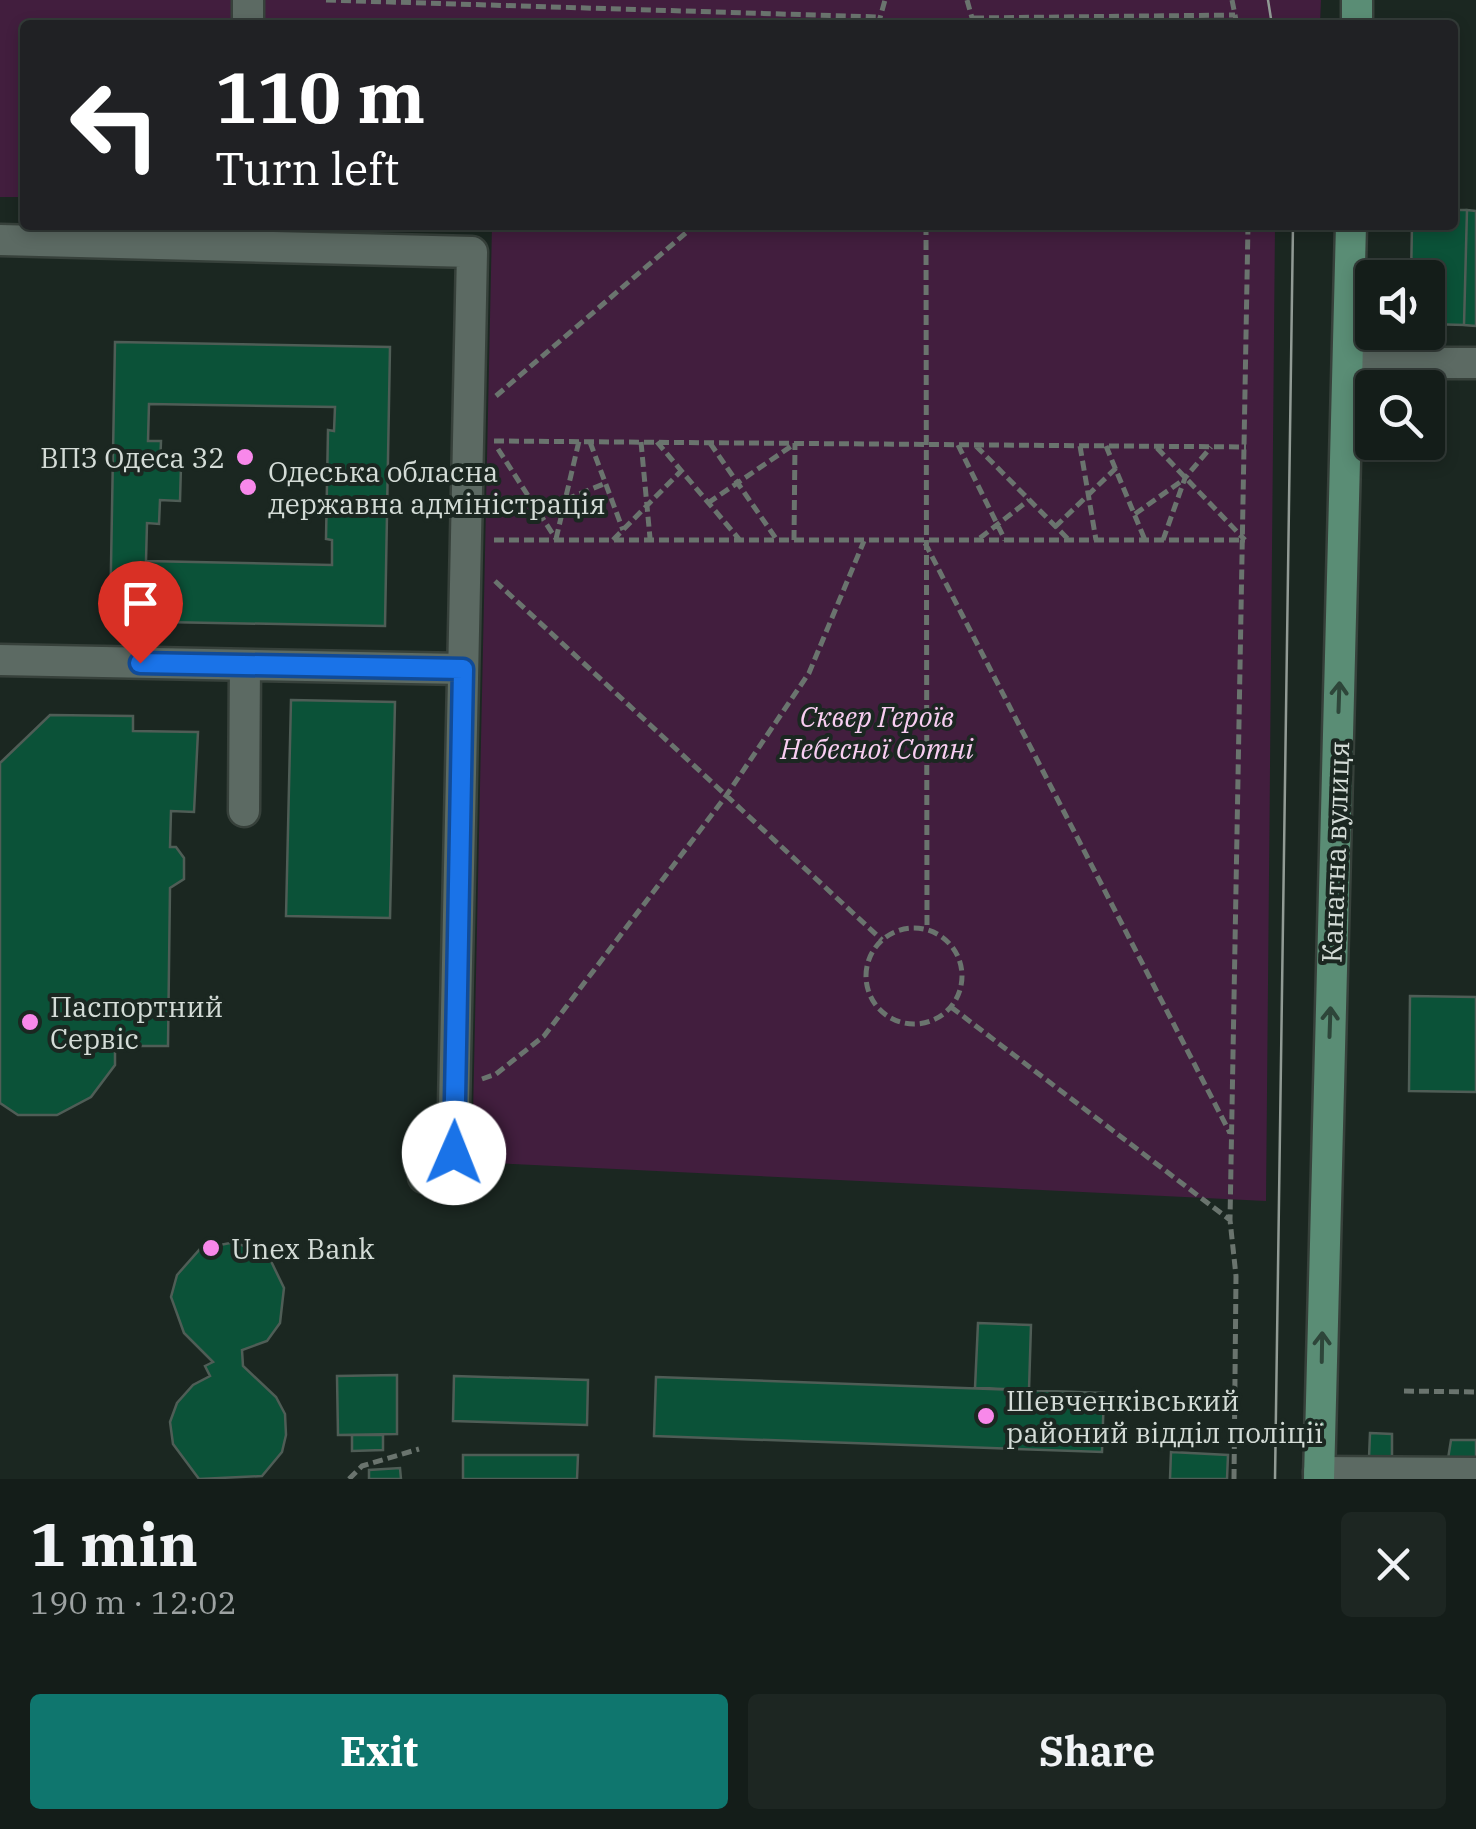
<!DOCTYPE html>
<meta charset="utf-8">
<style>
body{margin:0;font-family:"IBM Plex Serif",serif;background:#1d2622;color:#f1f3f6;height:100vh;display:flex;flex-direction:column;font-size:38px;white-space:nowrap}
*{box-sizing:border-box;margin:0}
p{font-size:32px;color:#9da2a2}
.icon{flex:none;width:55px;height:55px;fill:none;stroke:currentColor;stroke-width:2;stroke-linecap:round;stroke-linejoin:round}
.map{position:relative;height:1479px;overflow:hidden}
.drawer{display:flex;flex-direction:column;background:#141d19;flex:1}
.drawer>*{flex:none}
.guide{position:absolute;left:20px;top:20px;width:1438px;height:210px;border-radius:10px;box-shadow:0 5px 15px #0003,0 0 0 2px #333b38;background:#202124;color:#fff;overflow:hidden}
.controls{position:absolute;left:1355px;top:260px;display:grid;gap:20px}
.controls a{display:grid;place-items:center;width:90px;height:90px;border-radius:10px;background:#141d19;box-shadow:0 5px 15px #0003,0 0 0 2px #333b38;font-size:50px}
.pin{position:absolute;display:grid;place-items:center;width:85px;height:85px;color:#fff;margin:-102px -42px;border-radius:50% 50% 50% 0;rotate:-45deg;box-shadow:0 0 10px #0007}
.pin .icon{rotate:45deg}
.me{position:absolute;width:110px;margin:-55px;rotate:1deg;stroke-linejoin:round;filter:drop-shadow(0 0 8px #0008)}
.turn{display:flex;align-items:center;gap:35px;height:210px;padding:0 30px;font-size:45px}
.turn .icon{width:130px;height:130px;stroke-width:2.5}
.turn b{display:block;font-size:70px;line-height:85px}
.round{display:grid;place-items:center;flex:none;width:105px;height:105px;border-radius:10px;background:#1d2622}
.headline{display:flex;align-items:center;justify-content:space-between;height:170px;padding:0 30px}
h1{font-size:60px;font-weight:700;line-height:75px}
.cta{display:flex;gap:20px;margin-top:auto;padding:20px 30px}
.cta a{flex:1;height:115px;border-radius:10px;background:#0f766e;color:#fff;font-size:40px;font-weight:700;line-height:115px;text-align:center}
.cta a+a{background:#1d2622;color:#f1f3f6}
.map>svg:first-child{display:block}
</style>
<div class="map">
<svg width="1476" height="1479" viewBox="0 0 1476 1479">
<rect width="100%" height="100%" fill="#1b2721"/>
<path fill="#421e3e" d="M0,0H1321L1320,25H25V197H0Z
M492,225H1275L1266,1201L472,1162Z"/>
<path fill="#0b5238" stroke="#4f5d56" stroke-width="2.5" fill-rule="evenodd" d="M1452,210H1467L1464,325L1428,324V278H1411L1412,225H1452Z
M1467,210L1476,211V326L1464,325Z
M115,342L390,347L385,626L110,621ZM149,404L335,407L334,431L328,430L326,539L332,540V565L146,561L147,523L159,524L160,500L180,501L181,466H160L161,441H148Z
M291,700L395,702L390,918L286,916Z
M50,715L133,716V731L198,732L194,812L171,811L170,847H176L184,858V879L170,888L168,1046H115V1065L91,1097L57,1115H18L0,1103V763Z
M1410,996L1476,997V1092L1409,1091Z
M235,1242L269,1257L284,1288L280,1323L267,1341L242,1350L243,1366L276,1397L285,1414L286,1435L282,1452L262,1476L199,1479L173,1444L170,1422L177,1403L193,1385L210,1376L205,1366L213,1362L184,1333L171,1297L177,1275L200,1249Z
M978,1323L1031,1325L1029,1390L975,1388Z
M397,1375V1434L338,1435L337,1376Z
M454,1376L588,1380L587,1425L453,1421Z
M656,1377L1104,1393L1102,1452L654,1436Z
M1370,1433L1392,1434V1459L1369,1458Z
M352,1435H383V1450L352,1451Z
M1451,1440H1476V1466L1447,1465Z
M1171,1452L1228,1455L1227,1479H1170Z
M463,1455H578L577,1479H463Z
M400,1468L401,1479H369V1470Z"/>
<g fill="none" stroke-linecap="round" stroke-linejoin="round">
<defs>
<path id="minor" d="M248,25V0
M0,240L472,252L453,1153L424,1177
M1348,363H1476
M0,660L463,669
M244,811L245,665
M1319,1472L1476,1473"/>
<path id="major" d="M1357,25V0
M1319,1479L1351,225"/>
</defs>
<use href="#minor" stroke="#37413b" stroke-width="35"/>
<use href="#major" stroke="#37413b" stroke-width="35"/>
<path stroke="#6a746e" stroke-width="5" stroke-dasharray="10 5" stroke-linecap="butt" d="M326,0L879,17
M967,0L974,25
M1232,0L1237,25
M974,18L1235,15
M878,25L885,0
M926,225L927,929
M496,396L695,225
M494,441L1246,447
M590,442L623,530
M641,442L650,538
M657,442L739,539
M710,443L777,540
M958,445L1005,540
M976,446L1069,540
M1080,446L1096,540
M1106,446L1145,540
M1157,448L1245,540
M498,449L556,539
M708,503L793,445
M538,511L606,483
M1135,514L1183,480
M1055,527L1116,468
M980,538L1029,500
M556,539L579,441
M494,540H1245
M613,540L681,471
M794,540L795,443
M1163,540L1185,478L1211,447
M925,543L1230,1133
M495,581L882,940
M866 976a48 48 0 1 1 96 0a48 48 0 1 1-96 0Z
M951,1007L1230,1220
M482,1079L496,1074L544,1036L726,796L809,673L864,541
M1404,1391L1476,1392
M349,1479L362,1466L419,1449
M1234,1479L1236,1276L1230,1220L1248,225"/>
<use href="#minor" stroke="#5c6a63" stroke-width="30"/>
<use href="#major" stroke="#5a8d75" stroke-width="30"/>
<path stroke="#919b95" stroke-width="2.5" d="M1268,0L1272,25
M1275,1479L1293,225"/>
</g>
<defs><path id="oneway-shaft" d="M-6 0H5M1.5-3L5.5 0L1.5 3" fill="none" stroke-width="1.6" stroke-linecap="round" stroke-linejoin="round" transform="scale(2.5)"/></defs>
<g stroke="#2e463a">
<use href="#oneway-shaft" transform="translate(1339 697) rotate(-88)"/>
<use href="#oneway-shaft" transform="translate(1330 1022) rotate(-88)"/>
<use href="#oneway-shaft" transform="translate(1322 1347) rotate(-89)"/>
</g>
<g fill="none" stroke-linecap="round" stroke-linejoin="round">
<defs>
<path id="route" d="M140,663L463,669L454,1153"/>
</defs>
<use href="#route" stroke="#114b97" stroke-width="25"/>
<use href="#route" stroke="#1a73e8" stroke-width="18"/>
</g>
<g fill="#f888ea" stroke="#1b2721" stroke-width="4">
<circle cx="245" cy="457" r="10"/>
<circle cx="248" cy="487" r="10"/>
<circle cx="30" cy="1022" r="10"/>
<circle cx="211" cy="1248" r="10"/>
<circle cx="986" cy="1416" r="10"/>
</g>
<g text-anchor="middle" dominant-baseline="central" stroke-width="8" stroke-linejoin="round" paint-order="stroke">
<g font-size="28" fill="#d4dcd7" stroke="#1b2721" text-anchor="start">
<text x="225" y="457" text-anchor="end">ВПЗ Одеса 32</text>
<text x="268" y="471">Одеська обласна<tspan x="268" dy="32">державна адміністрація</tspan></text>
<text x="50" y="1006">Паспортний<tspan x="50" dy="32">Сервіс</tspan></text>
<text x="231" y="1248">Unex Bank</text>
<text x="1006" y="1400">Шевченківський<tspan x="1006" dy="32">районий відділ поліції</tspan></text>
</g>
<g font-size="28" font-style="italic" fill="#f9cef2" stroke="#1b2721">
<text x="877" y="716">Сквер Героїв<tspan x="877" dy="32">Небесної Сотні</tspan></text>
</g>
<g font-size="28" fill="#d4dcd7" stroke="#1b2721">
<text transform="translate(1335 852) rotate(-88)">Канатна вулиця</text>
</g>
</g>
</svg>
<div class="controls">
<a><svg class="icon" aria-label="sound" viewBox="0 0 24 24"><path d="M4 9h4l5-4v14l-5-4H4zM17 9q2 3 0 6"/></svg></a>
<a><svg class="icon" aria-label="search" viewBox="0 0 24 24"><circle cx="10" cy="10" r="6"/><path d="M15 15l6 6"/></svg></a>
</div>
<div class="pin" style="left:140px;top:663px;background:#d93025"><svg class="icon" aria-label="arrive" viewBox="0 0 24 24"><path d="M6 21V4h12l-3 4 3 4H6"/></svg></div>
<svg class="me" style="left:454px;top:1153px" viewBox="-20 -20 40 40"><circle r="19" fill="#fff"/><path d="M0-13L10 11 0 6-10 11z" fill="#1a73e8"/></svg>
<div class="guide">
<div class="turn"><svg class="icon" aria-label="left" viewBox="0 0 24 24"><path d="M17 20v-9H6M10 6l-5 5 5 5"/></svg><div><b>110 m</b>Turn left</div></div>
</div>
</div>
<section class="drawer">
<div class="headline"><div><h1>1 min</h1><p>190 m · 12:02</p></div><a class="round"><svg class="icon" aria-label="close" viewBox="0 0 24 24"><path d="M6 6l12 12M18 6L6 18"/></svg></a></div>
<div class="cta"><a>Exit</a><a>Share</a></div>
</section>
